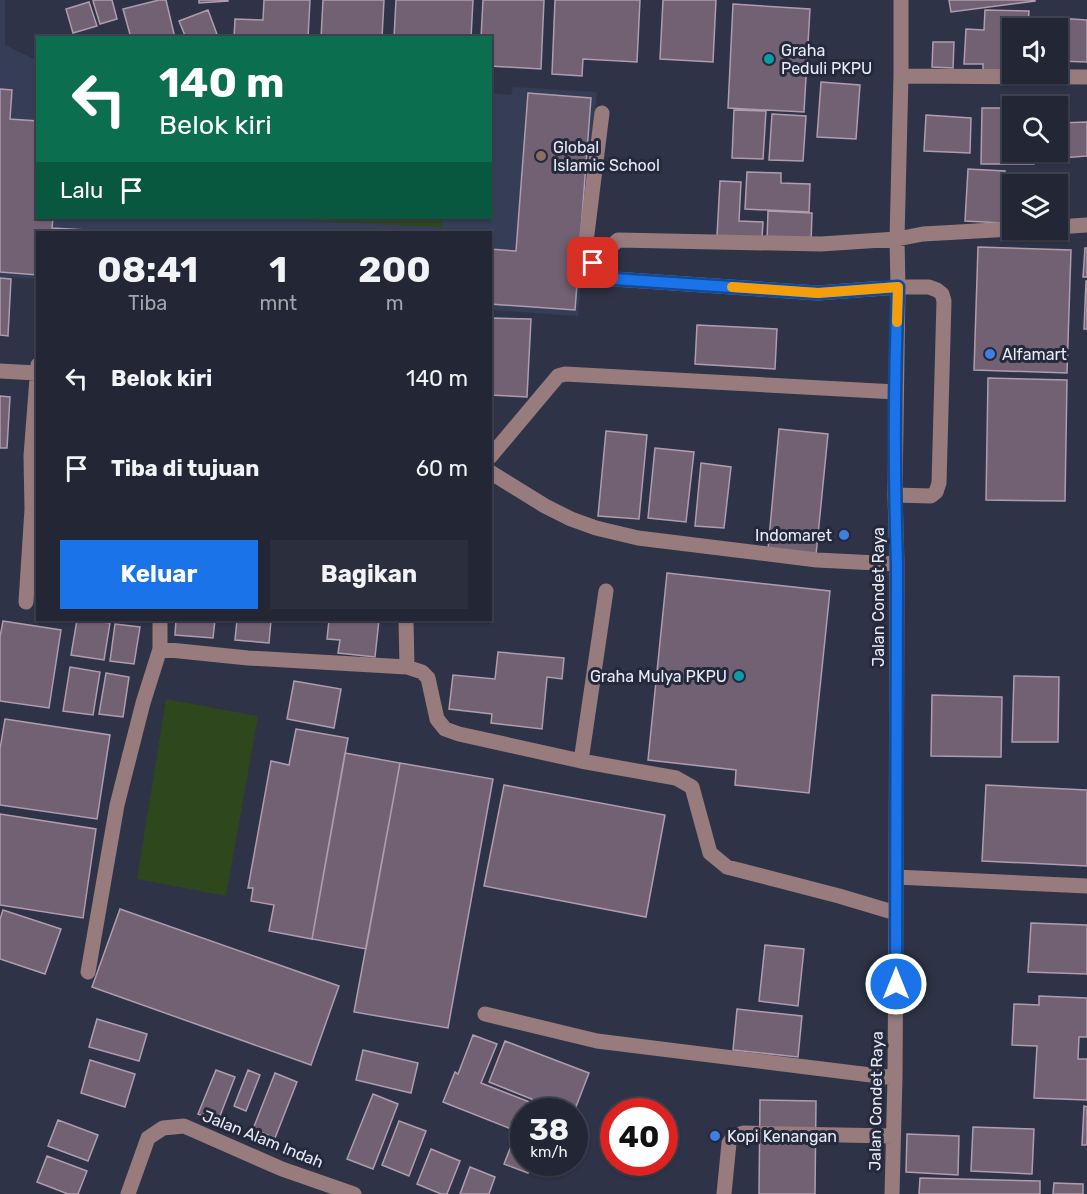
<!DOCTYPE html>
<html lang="id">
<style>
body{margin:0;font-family:Rubik,sans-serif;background:#2a2e3d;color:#f1f3f6;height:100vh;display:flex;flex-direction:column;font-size:22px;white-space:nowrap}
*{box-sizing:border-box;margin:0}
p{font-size:20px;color:#a2a5ad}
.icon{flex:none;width:33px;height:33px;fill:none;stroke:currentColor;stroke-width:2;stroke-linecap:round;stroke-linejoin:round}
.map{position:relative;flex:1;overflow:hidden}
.sheet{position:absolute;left:36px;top:231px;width:456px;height:390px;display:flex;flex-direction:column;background:#222635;border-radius:0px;box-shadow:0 2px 4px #0004,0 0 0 2px #3f4350}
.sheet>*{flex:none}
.banner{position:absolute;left:36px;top:36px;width:456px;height:183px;border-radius:0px;box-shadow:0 2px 4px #0004,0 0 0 2px #3f4350;background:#0b6e4f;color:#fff;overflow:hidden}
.buttons{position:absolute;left:1002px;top:18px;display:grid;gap:12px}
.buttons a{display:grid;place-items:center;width:66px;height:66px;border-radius:0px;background:#222635;box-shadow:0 2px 4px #0004,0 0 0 2px #3f4350;font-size:30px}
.speed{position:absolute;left:510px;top:1098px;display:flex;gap:12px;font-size:30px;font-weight:700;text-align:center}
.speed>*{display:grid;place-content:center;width:78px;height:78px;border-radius:50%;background:#222635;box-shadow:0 2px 4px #0004,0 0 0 2px #3f4350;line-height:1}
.speed small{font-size:15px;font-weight:400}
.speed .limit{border:9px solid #d22;background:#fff;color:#111}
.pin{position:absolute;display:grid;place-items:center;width:51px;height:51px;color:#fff;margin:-26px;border-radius:12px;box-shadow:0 3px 9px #0006}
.me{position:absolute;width:66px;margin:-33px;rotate:0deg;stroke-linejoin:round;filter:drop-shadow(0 0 4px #0008)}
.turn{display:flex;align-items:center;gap:21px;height:126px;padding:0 24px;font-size:27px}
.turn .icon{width:78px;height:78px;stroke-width:2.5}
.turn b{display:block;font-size:42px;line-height:51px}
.then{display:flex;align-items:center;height:57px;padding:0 24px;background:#0003;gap:12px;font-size:22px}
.eta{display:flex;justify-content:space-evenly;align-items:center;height:102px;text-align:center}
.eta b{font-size:36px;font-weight:700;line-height:42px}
.button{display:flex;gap:12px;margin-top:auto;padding:12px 24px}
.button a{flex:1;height:69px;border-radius:0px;background:#1a73e8;color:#fff;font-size:24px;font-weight:700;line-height:69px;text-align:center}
.button a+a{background:#2a2e3d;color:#f1f3f6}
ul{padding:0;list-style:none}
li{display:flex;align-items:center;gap:18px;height:90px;padding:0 24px}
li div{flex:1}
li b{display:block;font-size:22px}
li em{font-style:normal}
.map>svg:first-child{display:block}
</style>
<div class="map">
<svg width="1087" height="1194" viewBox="0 0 1087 1194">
<rect width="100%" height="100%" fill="#2e3347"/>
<path fill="#363d57" d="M0,0H5V45L34,59H37L38,218H490L491,93L511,95L513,87L597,92L578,316L491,310L490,232H38L37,279L0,277Z"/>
<path fill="#2f471d" d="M309,218H442V227L309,221Z
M166,699L258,716L226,896L137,879Z"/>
<path fill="#726173" stroke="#af9caf" stroke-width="1.5" d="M95,0H112L117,19L100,24L93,1Z
M159,0H166L175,38H131L123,9Z
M199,0H228V1L199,3Z
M264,0H310L308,38H234L235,19L263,20Z
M323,0H384L382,38H321Z
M396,0H473L471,38H394Z
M483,0H544L541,69L490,66V38H481Z
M555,0H640L637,62L583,59L582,76L552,74Z
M663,0H716L713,62L660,59Z
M949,0H1035V1L951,12Z
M89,2L97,26L73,33L66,9Z
M733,4L810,9L804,112L728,108Z
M208,10L218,37L186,38L179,21Z
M985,10L1029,11L1028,28H1012V71L983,70V64H964L966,29L984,30Z
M1042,17L1087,20V62L1058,61V28H1041Z
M933,42H954L953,68L932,67Z
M821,82L860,85L856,139L817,137Z
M0,89L12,90L10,119L38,121V218H53L52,228L123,232H38V275L0,272Z
M528,93L591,98L575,310L490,304V249L516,251Z
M982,108H1012V152H1034V164H981Z
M734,110L766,111L763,159L732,158Z
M772,114L806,116L803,161L769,160Z
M926,115L971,118L970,153L924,151Z
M1087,122V156L1061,158L1059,123Z
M968,169L1005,171L1003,223L965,221Z
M747,172L781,173V183L810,184L809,212L745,209Z
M720,181L741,182L739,221L763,222L762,238L717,236Z
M768,211L812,213L811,244L767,241Z
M978,247L1071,250L1067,373L974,370Z
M1085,248H1087V277H1083Z
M0,278L11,279L8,336L0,335Z
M1086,281H1087V329H1084Z
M490,318L531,319L527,397L490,395Z
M697,325L777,329L775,369L695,364Z
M988,378L1067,380L1065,501L986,500Z
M0,396L10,397L7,448H0Z
M779,429L828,434L816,555L768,549Z
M606,431L647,435L639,519L598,516Z
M655,448L694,452L686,522L648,518Z
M701,463L731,467L724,528L695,526Z
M667,573L830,591L809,793L735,785L736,770L648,760Z
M77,620H88L110,623L104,660L71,655Z
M176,620H215L213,638L175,635Z
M237,620H271L269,643L235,640Z
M329,620H379L375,657L338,653L340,640L327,639Z
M3,621L61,630L49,708L0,701V637Z
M115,624L140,627L134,664L110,661Z
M498,652L564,658L562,679L547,677L542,729L491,723L492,714L449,709L453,675L495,679Z
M70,667L100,672L93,715L63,711Z
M106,673L129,677L123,717L99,714Z
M1014,676L1059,677L1058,742H1012Z
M294,681L341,689L334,728L287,719Z
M932,695L1002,697L1001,757L931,756Z
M5,719L110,735L97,819L0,805V749Z
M296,729L348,738L312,939L269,931L274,905L251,901L253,888H248L271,761L289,765Z
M345,753L400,763L366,949L312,939Z
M400,763L493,779L448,1028L354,1012Z
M504,785L665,815L646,917L484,886Z
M986,785L1087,790V866L982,861Z
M0,814L96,829L83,918L0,905Z
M120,909L339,986L311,1065L92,987Z
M3,910L61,929L45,974L0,959V919Z
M1031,923L1087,925V974L1028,972Z
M765,945L804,949L798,1006L759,1001Z
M1039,996L1087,998V1037H1079L1078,1059H1087V1100L1034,1098L1037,1046L1012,1045L1014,1004L1039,1005Z
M737,1009L802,1016L798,1057L733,1050Z
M97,1019L147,1034L139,1061L89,1047Z
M473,1035L497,1044L481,1083L555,1112H524V1134L443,1102L455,1072L458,1074Z
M505,1041L589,1073L574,1112H564L489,1082Z
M363,1050L418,1063L411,1093L356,1080Z
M90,1060L135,1074L125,1107L81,1093Z
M216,1070L235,1077L218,1121L198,1114Z
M248,1070L260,1075L246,1111L234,1106Z
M275,1073L297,1082L275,1138L253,1129Z
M373,1094L398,1104L373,1169L347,1159Z
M760,1100L816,1101L815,1194H759Z
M1084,1106L1087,1107V1145H1082Z
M574,1119L581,1122L574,1139Z
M58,1120L98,1135L88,1161L48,1146Z
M399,1121L426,1131L409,1176L382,1165Z
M973,1127L1034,1129L1032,1174L971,1171Z
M907,1134L959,1136L958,1175L906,1172Z
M513,1141L524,1145V1162H533L528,1173L504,1164Z
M431,1149L460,1161L447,1194H441L417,1184Z
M47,1156L87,1171L78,1194H68L37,1182Z
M470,1167L495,1177L489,1194H460Z
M920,1178L1040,1181V1194H919Z
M1054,1183L1083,1184V1194H1053Z"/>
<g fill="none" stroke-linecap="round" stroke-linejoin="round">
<path stroke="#987b7c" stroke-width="15" d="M901,76L1087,77
M602,113L584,258L585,261L593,263L614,279L818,293L898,287H929L937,290L942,294L944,301L939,483L936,492L931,496L895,495
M1058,227L1087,225
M593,263L618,240L821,244L897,239L923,234L1012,229
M0,371L37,373
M490,457L558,376L565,374L896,392
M490,472L545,506L571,519L596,528L638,538L817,560L897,564
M26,602L32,509L31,456L38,365
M406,620L407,667
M160,649L248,658L407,667L422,672L428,678L437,719L445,729L459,734L581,761L676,778L692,787L710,853L727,867L839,896L896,913
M581,761L606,591
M896,877L1087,886
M88,972L117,805L143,703L160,649V620
M485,1014L597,1041L895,1078
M128,1194L148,1138L163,1128L184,1126L282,1169L354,1194
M724,1194L729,1143L734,1136L743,1133L893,1136
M892,1194L895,1078L896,913L897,564L895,495L898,287L897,239L901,76V0"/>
</g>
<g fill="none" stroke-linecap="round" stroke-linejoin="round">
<defs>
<path id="route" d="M593,263L614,279L818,293L898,287C894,379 894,472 897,564L896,984"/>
</defs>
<use href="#route" stroke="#114b97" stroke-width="15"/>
<use href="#route" stroke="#1a73e8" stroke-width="10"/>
<path stroke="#f59e0b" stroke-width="10" d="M732,287L818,293L898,287L897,322"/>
</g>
<g fill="#0f9aa8" stroke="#24293c" stroke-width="2">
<circle cx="769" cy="59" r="6"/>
<circle cx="739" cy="676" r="6"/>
</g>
<circle fill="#8d6e63" stroke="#24293c" stroke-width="2" cx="541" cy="156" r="6"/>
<g fill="#3f7fe0" stroke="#24293c" stroke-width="2">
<circle cx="990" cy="354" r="6"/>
<circle cx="844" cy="535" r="6"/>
<circle cx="715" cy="1136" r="6"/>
</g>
<g text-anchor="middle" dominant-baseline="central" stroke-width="6" stroke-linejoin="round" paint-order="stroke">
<g font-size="16" fill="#e8ecf9" stroke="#24293c" text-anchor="start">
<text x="781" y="50">Graha<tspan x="781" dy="18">Peduli PKPU</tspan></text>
<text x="553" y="147">Global<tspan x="553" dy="18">Islamic School</tspan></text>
<text x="1002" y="354">Alfamart</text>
<text x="832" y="535" text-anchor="end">Indomaret</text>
<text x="727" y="676" text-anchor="end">Graha Mulya PKPU</text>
<text x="727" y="1136">Kopi Kenangan</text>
</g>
<g font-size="16" fill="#e8ecf9" stroke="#24293c">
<text transform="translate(878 597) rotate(-90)">Jalan Condet Raya</text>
<text transform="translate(876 1101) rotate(-89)">Jalan Condet Raya</text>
<text transform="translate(263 1139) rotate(22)">Jalan Alam Indah</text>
</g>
</g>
</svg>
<div class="buttons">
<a><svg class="icon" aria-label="sound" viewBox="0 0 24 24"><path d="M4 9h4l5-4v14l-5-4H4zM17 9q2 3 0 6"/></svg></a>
<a><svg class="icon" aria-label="search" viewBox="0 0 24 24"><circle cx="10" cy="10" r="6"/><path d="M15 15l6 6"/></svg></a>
<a><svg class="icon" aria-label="layers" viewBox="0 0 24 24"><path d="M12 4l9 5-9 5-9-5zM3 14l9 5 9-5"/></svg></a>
</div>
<div class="speed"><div>38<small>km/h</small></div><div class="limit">40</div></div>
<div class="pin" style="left:593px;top:263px;background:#d93025"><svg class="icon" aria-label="arrive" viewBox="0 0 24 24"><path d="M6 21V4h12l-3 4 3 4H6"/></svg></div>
<svg class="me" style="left:896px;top:984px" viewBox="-20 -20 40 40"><circle r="17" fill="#1a73e8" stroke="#fff" stroke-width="3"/><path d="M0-11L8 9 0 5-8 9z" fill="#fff"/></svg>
<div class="banner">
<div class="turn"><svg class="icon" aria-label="left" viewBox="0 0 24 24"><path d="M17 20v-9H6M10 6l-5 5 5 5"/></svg><div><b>140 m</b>Belok kiri</div></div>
<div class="then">Lalu<svg class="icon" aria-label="arrive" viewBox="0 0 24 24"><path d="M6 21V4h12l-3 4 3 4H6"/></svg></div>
</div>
<section class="sheet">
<div class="eta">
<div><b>08:41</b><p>Tiba</p></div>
<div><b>1</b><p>mnt</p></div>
<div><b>200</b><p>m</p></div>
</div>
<ul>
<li><svg class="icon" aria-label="left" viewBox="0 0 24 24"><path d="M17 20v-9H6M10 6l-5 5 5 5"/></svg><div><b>Belok kiri</b></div><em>140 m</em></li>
<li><svg class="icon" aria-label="arrive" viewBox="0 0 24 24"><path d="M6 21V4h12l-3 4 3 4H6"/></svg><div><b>Tiba di tujuan</b></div><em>60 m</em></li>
</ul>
<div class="button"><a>Keluar</a><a>Bagikan</a></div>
</section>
</div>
